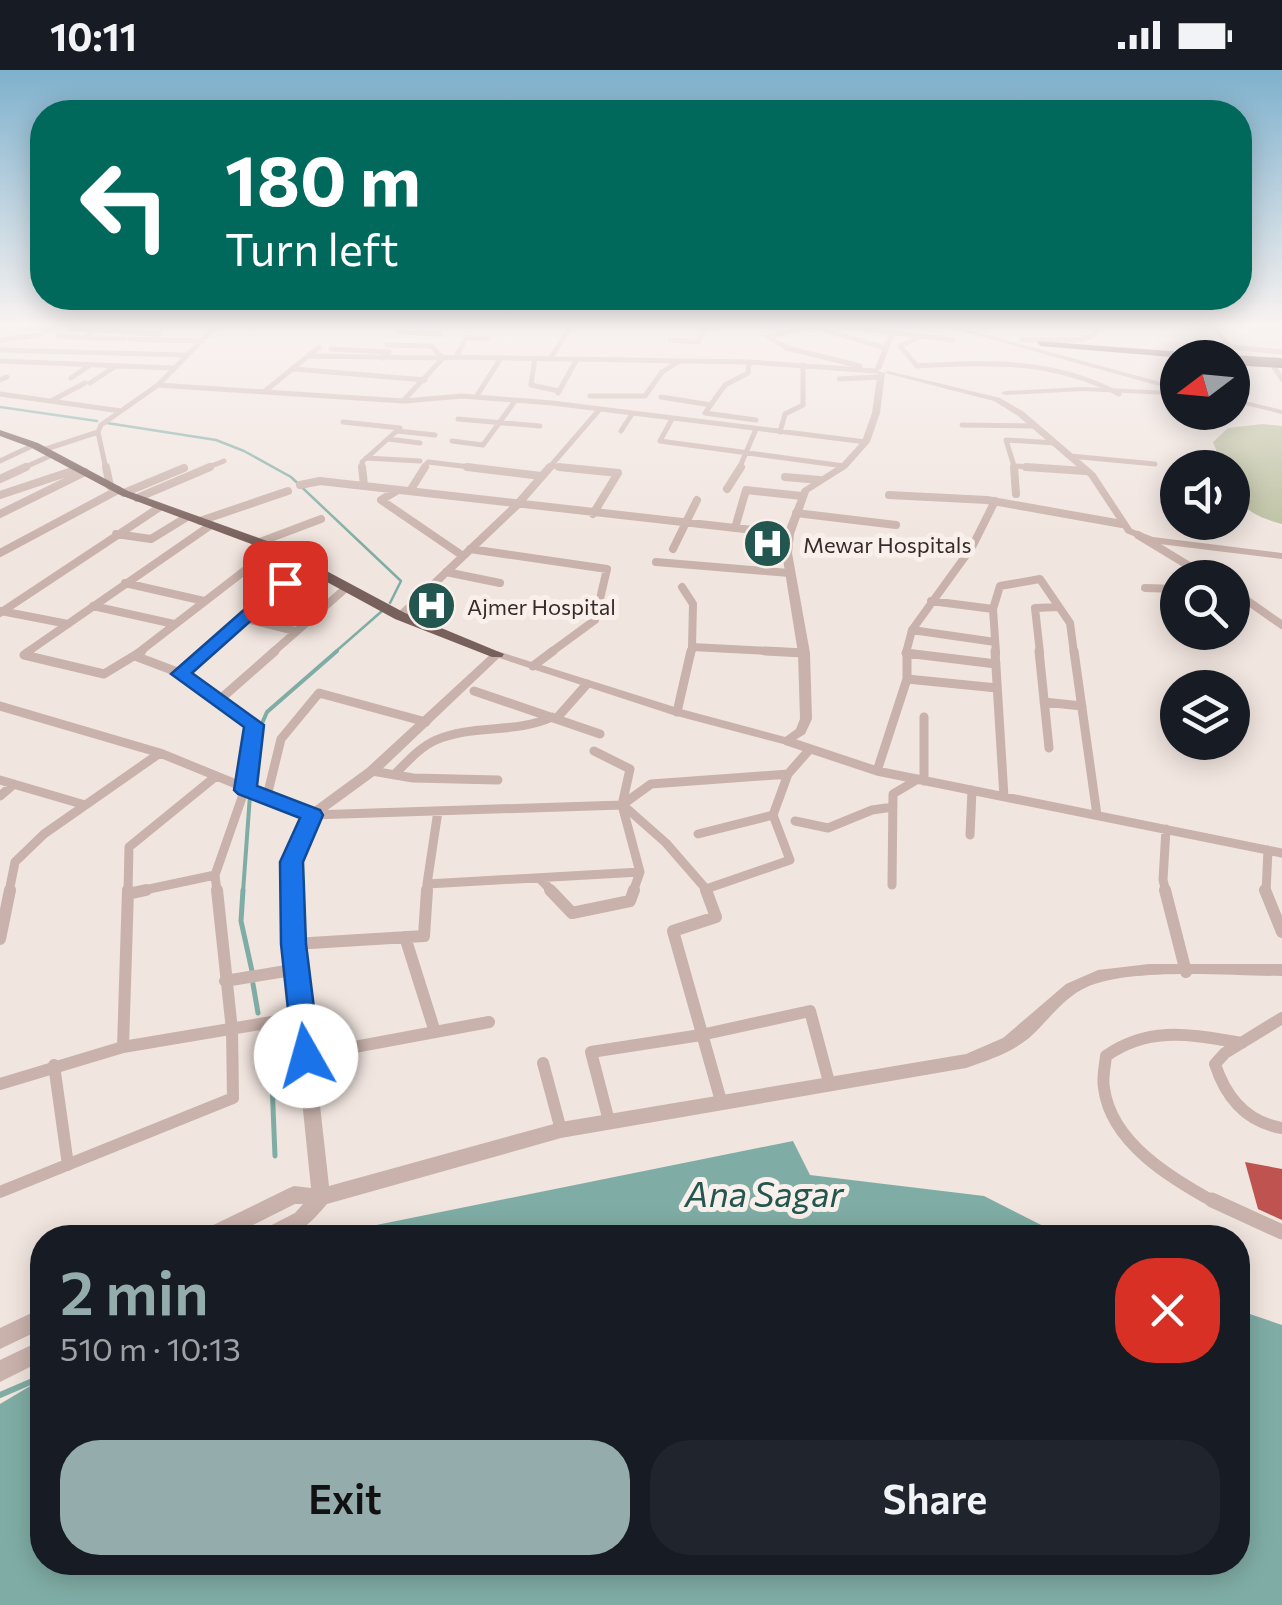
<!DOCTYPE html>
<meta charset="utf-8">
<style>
body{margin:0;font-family:Commissioner,sans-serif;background:#20242c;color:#f1f3f6;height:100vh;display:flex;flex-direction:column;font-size:38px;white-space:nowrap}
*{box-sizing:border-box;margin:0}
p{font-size:32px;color:#9ea1a6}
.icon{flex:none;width:55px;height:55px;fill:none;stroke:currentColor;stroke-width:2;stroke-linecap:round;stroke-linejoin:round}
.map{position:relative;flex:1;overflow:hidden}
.drawer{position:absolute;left:30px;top:1155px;width:1220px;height:350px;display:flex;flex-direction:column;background:#171b24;border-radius:40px;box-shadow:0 5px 25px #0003}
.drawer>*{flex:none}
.guide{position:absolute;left:30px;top:30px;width:1222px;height:210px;border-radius:40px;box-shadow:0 5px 25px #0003;background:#00695c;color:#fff;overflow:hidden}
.needle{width:65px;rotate:254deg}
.tools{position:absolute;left:1160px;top:270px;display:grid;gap:20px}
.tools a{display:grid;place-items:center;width:90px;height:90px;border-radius:50%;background:#171b24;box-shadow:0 5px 25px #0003;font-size:50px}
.pin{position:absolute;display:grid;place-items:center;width:85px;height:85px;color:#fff;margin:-42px;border-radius:20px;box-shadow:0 5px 15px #0006}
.me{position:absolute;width:110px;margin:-55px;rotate:353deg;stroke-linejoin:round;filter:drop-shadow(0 0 8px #0008)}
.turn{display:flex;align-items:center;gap:35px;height:210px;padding:0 30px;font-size:45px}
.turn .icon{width:130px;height:130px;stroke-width:2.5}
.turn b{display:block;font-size:70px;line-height:85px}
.round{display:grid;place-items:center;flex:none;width:105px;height:105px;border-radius:40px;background:#20242c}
.summary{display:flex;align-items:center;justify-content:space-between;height:170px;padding:0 30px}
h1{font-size:60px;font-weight:600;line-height:75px;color:#94acab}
.primary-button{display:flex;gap:20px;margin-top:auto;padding:20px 30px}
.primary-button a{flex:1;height:115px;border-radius:40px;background:#94acab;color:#111;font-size:40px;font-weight:600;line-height:115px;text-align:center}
.primary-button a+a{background:#20242c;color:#f1f3f6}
.status{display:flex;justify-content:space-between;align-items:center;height:70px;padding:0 50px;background:#171b24;direction:ltr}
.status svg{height:28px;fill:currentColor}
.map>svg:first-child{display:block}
</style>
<div class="status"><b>10:11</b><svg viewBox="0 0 49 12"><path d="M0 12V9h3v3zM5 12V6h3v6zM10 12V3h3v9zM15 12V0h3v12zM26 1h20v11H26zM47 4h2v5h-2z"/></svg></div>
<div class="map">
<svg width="1282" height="1535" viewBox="0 0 1282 1535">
<rect width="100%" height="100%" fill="#f1e5df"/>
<path fill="#bbc09f" d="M1262,354L1282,356V454C1248,445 1232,433 1232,398L1223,397L1213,372L1228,358Z"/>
<path fill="#7fada5" d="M793,1071L810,1105L984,1126L1065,1167H317Z
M1238,1240L1282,1255V1535H0V1334L42,1309V1492H1238Z"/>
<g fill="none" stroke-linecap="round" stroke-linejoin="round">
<path stroke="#7fada5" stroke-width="2.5" d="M0,337L97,351
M107,353L216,370L244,381L291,407L401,511L390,533
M334,583L382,541"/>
<path stroke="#7fada5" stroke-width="4" d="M256,667L267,642L337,581
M253,713L254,682
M243,822L250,725"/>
<path stroke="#7fada5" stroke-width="5" d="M243,820L241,851L252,901
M253,914L258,943
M262,961L271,988L275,1086"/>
<path stroke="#7fada5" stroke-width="6" d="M0,1325L42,1307"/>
</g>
<path fill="#be534f" d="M1245,1092L1282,1099V1150L1258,1139Z"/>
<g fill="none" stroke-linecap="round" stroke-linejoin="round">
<path stroke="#c9b2ab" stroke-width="5" d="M812,256L885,278
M836,256L921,266
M1213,256L1232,280
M96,260L159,264L149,270L130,269
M399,262L441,264
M58,266L84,268L96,260L71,259
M769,267L787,278L860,296
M769,267L809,256
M87,268L125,269
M0,270L39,265L51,258H19
M150,270L203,271
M670,270L699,272L703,260L720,256
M953,270L921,266L900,276L917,296C989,292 1053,289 1119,324
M1022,270H1080L1093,266L1099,256
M1230,277L1282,282
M331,279L389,282L383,288
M0,280L185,285
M310,286L443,288L431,276L387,275
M456,287L466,268L488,269
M535,288L531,315L559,321
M550,289L571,256
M0,291L172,298
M1270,291L1282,309
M749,292L748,303L725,315L705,343L756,350
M294,299L425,310
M71,308L90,295
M839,309L879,307
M0,310L7,307
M90,313L116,296
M158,315L403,331L443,288L456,287L749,292L876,301
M264,322L319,277
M558,323L577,289
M0,324L121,341
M590,326H645L662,302L678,292
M476,327L501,288
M661,327L711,335
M51,331L85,313
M405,331L462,326L552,333L866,372
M458,349L540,356
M672,349L660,371L844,396
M343,352L400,358L362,392L363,399
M962,355L1034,356
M397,361L435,365
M621,361L632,344
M780,362L785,344L803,335V295
M388,369L420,373
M452,371L483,375L515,331
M1055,373L1006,370L1014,396L1061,399
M43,380L98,362
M1070,386L1155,394
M366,388L420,391
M0,391L34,375
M551,396L583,399
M21,399L52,385
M106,399L98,362L101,355L158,315L216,256
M204,399L224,391
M423,399L428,392L487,399
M548,399L599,340
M739,399L756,359"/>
<path stroke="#c9b2ab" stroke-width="8" d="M106,397L110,416
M362,397L364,415
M467,397L541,406
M559,397L618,403L593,444
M1014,397L1016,424
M1026,397L1085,401
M785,407L819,410
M0,409L26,397
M300,415L320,411L789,464
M727,419L741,397
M398,420L381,430L463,486
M410,421L425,397
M124,423L184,398
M0,425L78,399
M889,425L987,430L1122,454
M137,428L210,397
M796,443L896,455
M0,444L85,402
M200,451L288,421
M735,458L746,420L802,426
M116,464L151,469L187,447
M1138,465L1209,508
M260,472L321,449
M470,479L607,499L595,550L550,583
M673,479L697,430
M0,483L118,420
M656,492L789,503
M446,502L500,513
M125,513L204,531
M682,517L693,534L692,577L804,583
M1145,518L1178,519
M1232,520L1282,555
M931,531L993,539
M93,536L174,554
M1,541L68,554
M0,543L160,437
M400,546L516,436L550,397
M242,548L295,561
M912,560L995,572
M26,583L211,455
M138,583L274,478
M203,583L306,495
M272,583L346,518
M691,583L692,577
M906,583L912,560L972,477L995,431
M996,583L993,539L1000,516L1040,509L1070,553L1074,583
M1040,583L1035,538L1059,537"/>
<path stroke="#c9b2ab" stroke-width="9" d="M30,581L24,585L104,604L142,581
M765,581L804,583
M995,581L1004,727
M1039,581L1049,678
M1074,581L1097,745
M906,583L996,594
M135,586L180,603L254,655L245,719L215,805L217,822
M533,596L553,581
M180,603L206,581
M907,609L997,618
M474,621L600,664
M217,632L275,581
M1044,632L1082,636
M0,636L160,683L312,745L622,735L651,714L788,704
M677,642L691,581
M924,647V711
M556,649L587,614
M787,671L877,701L1282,783
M372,701L413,708L498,710
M877,701L907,609V581
M394,705C407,692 420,677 436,670C473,654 515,664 552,647
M0,710L85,735
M0,726L14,714
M267,726L281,669L319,623L426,652
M623,735L666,773L706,819L790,790L773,745L788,704L810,679
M795,751L828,758L872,740L893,737
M1166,759L1163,810L1166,822
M698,764L773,745
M970,765L972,720
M539,808L553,822
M427,814L438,741
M892,815L893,724L918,709
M9,822L15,792L44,764L160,683
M128,822L129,777L215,707
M135,822L215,805
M427,822V814L640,802L622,735L630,699L594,681
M633,822L640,802
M1266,822L1268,780"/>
<path stroke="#c9b2ab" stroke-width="12" d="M550,820L572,843L630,831L634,820
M706,820L716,847L673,861L721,1031
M1165,820L1186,902
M1265,820L1282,862
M128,824L146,820
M405,867L435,962
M0,869L10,820
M294,874L424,866L427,820
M225,911L298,899
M1282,948L1225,983L1215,994C1226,1028 1246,1052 1282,1058
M123,977L128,820
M306,986L489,952
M543,993L561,1060
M54,995L68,1095
M0,1014L123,977L301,947
M609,1051L591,982L701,965L810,941L829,1012
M0,1122L233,1028L232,960L217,820
M1216,1133C1172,1109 1111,1073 1104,1018C1102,1008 1105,996 1106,986C1150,955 1192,965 1242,973"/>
<path stroke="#c9b2ab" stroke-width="15" d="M1212,1130L1282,1162"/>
<path fill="#c9b2ab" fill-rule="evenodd" d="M892,256H898L881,299L874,301Z
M943,256H955L1178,317V321Z
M878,301L884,303L888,301L1000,328L1024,342L1095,403L1132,459L1153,467L1282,483V489L1151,473L1126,463L1089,407L1018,346L994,331L885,303L880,343L870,372L847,398L809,422L794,464L792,483L810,583L812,649L805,664L787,675L673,645L499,588L377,704L318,747L298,792L302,874L329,1116L561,1052L966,984L1003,968L1066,914L1098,900L1149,894H1282V906C1232,906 1122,896 1081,920C1060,932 1047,952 1029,968C1011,983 988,990 966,998L561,1068L327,1134C302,1163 294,1168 256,1168L258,1162L295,1143L303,1134H295L227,1168H197L199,1162L287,1119L294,1116L311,1118L286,874L284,792L307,742L367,698L493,582L497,581L681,639L785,667L796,659L800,649L798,583L782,483L784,464L802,419L841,394L862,371L872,343Z
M1083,317L1169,321L1173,323L1169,325L1083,321L1005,325L1001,323L1005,321Z
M1232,328L1282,340V344L1232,332Z
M42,1238V1259L0,1279V1258Z
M42,1270V1291L0,1312V1290Z"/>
<path fill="#78605c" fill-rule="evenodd" d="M0,360L38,373L128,421L278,475L405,543L504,584L502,587H492L395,549L270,481L120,425L30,377L0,366Z"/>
<path fill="#68524e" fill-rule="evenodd" d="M1037,271L1223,285L1227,288H1184L1040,276Z"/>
<path stroke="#68524e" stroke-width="10" d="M1232,290L1282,293"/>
</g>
<linearGradient id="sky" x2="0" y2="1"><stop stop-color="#7eb1cd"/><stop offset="0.54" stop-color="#f9f3f1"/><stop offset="1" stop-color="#f9f3f1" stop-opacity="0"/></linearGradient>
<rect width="1282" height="471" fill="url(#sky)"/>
<path fill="#1a73e8" stroke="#114b97" stroke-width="2.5" d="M279,509L293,513L192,603L264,655L257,716L320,740L323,745L303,792L306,874L320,986L316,995L306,998L297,995L293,986L281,874L280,792L300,748L238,724L234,720L244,657L171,604Z"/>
<defs>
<symbol id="hospital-disc" viewBox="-11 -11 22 22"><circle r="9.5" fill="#22564f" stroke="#f9f0eb"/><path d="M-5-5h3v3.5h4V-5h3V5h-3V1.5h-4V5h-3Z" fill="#fff"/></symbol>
</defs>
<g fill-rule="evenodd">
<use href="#hospital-disc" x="740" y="446" width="55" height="55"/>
<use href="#hospital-disc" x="404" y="508" width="55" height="55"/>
</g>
<g text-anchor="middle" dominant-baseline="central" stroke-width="10" stroke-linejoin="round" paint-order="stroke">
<g font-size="22" fill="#372b2a" stroke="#f9f0eb" text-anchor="start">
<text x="803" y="474">Mewar Hospitals</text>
<text x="467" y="536">Ajmer Hospital</text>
</g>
<g font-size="35" font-style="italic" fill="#22564f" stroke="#f9f0eb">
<text x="764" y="1122">Ana Sagar</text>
</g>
</g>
</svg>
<div class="tools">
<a><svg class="needle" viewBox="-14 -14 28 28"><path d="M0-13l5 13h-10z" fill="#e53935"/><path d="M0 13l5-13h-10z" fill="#9ea1a6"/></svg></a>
<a><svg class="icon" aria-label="sound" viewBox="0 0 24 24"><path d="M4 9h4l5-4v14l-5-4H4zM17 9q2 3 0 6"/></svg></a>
<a><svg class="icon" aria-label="search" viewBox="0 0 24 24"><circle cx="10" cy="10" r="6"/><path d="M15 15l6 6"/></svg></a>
<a><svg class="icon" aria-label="layers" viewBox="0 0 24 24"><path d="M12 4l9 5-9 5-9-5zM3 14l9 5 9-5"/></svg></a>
</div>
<div class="pin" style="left:285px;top:513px;background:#d93025"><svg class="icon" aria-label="arrive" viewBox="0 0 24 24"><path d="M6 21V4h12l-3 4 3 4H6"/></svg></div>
<svg class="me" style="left:306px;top:986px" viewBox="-20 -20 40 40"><circle r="19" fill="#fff"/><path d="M0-13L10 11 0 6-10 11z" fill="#1a73e8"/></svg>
<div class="guide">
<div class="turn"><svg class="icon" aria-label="left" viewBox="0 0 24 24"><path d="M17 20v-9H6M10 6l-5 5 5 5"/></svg><div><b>180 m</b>Turn left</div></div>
</div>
<section class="drawer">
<div class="summary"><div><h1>2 min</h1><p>510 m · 10:13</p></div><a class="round" style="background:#d93025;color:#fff"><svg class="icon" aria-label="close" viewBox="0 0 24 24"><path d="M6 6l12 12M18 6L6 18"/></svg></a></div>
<div class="primary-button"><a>Exit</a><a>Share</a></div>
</section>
</div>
